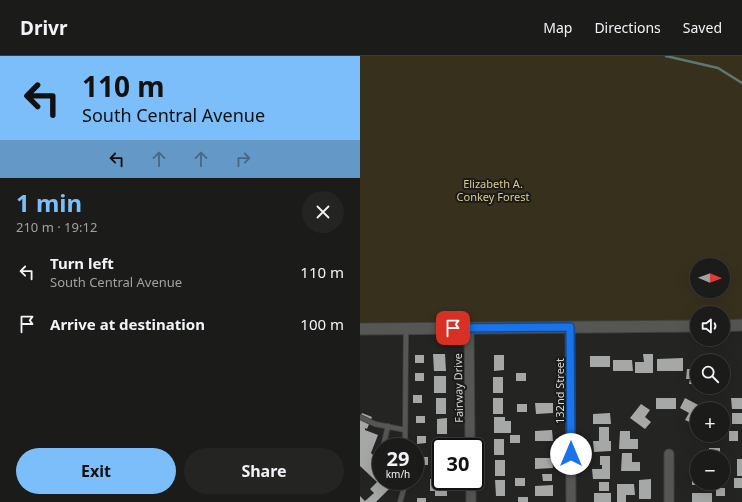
<!DOCTYPE html>
<meta charset="utf-8">
<style>
body{margin:0;font-family:"Noto Sans",sans-serif;background:#242523;color:#f1f3f6;height:100vh;display:flex;flex-direction:column;font-size:15px;white-space:nowrap}
*{box-sizing:border-box;margin:0}
p{font-size:13px;color:#a0a1a2}
.icon{flex:none;width:22px;height:22px;fill:none;stroke:currentColor;stroke-width:2;stroke-linecap:round;stroke-linejoin:round}
.map{position:relative;flex:1;overflow:hidden}
.panel{display:flex;flex-direction:column;background:#1b1c1a;width:360px}
.panel>*{flex:none}
.banner{background:#7cbef9;color:#111;overflow:hidden}
.needle{width:26px;rotate:91deg}
.fabs{position:absolute;left:330px;top:202px;display:grid;gap:8px}
.fabs a{display:grid;place-items:center;width:40px;height:40px;border-radius:50%;background:#1b1c1a;box-shadow:0 4px 16px #0002,0 0 0 1px #393a39;font-size:20px}
.speed{position:absolute;left:12px;top:382px;display:flex;gap:8px;font-size:20px;font-weight:700;text-align:center}
.speed>*{display:grid;place-content:center;width:52px;height:52px;border-radius:50%;background:#1b1c1a;box-shadow:0 4px 16px #0002,0 0 0 1px #393a39;line-height:1}
.speed small{font-size:10px;font-weight:400}
.speed .limit{border:2px solid #111;border-radius:6px;background:#fff;color:#111}
.pin{position:absolute;display:grid;place-items:center;width:34px;height:34px;color:#fff;margin:-17px;border-radius:8px;box-shadow:0 2px 6px #0006}
.me{position:absolute;width:44px;margin:-22px;rotate:0deg;stroke-linejoin:round;filter:drop-shadow(0 0 3px #0008)}
.turn{display:flex;align-items:center;gap:14px;height:84px;padding:0 16px;font-size:18px}
.turn .icon{width:52px;height:52px;stroke-width:2.5}
.turn b{display:block;font-size:28px;line-height:34px}
.lanes{display:flex;align-items:center;height:38px;padding:0 16px;background:#0003;justify-content:center;gap:20px;direction:ltr}
.lanes .off{opacity:.35}
.round{display:grid;place-items:center;flex:none;width:42px;height:42px;border-radius:21px;background:#242523}
.overview{display:flex;align-items:center;justify-content:space-between;height:68px;padding:0 16px}
h1{font-size:24px;font-weight:700;line-height:30px;color:#7cbef9}
.primary-button{display:flex;gap:8px;margin-top:auto;padding:8px 16px}
.primary-button a{flex:1;height:46px;border-radius:24px;background:#7cbef9;color:#111;font-size:16px;font-weight:700;line-height:46px;text-align:center}
.primary-button a+a{background:#242523;color:#f1f3f6}
ul{padding:0;list-style:none}
li{display:flex;align-items:center;gap:12px;height:52px;padding:0 16px}
li div{flex:1}
li b{display:block;font-size:15px}
li em{font-style:normal}
header{display:flex;align-items:center;gap:24px;box-sizing:border-box;height:56px;padding:0 20px;background:#1b1c1a;border-bottom:1px solid #393a39}
header strong{font-size:19px}
nav{display:flex;gap:22px;margin-inline-start:auto;font-size:14px}
main{display:flex;flex:1;min-height:0}
.map>svg:first-child{display:block}
</style>
<header>
<strong>Drivr</strong>
<nav><a>Map</a><a>Directions</a><a>Saved</a></nav>
</header>
<main>
<section class="panel">
<div class="banner">
<div class="turn"><svg class="icon" aria-label="left" viewBox="0 0 24 24"><path d="M17 20v-9H6M10 6l-5 5 5 5"/></svg><div><b>110 m</b>South Central Avenue</div></div>
<div class="lanes"><svg class="icon" aria-label="left" viewBox="0 0 24 24"><path d="M17 20v-9H6M10 6l-5 5 5 5"/></svg><svg class="icon off" aria-label="ahead" viewBox="0 0 24 24"><path d="M12 20V5M6 11l6-6 6 6"/></svg><svg class="icon off" aria-label="ahead" viewBox="0 0 24 24"><path d="M12 20V5M6 11l6-6 6 6"/></svg><svg class="icon off" aria-label="right" viewBox="0 0 24 24"><path d="M7 20v-9h11M14 6l5 5-5 5"/></svg></div>
</div>
<div class="overview"><div><h1>1 min</h1><p>210 m · 19:12</p></div><a class="round"><svg class="icon" aria-label="close" viewBox="0 0 24 24"><path d="M6 6l12 12M18 6L6 18"/></svg></a></div>
<ul>
<li><svg class="icon" aria-label="left" viewBox="0 0 24 24"><path d="M17 20v-9H6M10 6l-5 5 5 5"/></svg><div><b>Turn left</b><p>South Central Avenue</p></div><em>110 m</em></li>
<li><svg class="icon" aria-label="arrive" viewBox="0 0 24 24"><path d="M6 21V4h12l-3 4 3 4H6"/></svg><div><b>Arrive at destination</b></div><em>100 m</em></li>
</ul>
<div class="primary-button"><a>Exit</a><a>Share</a></div>
</section>
<div class="map">
<svg width="382" height="446" viewBox="0 0 382 446">
<rect width="100%" height="100%" fill="#242523"/>
<path fill="#37301d" fill-rule="evenodd" d="M0,0H382V264H363V257H337V264L0,267ZM337,209H363V235H337Z"/>
<g fill="none" stroke-linecap="round" stroke-linejoin="round">
<path stroke="#5c7872" stroke-width="2.5" d="M306,0L358,12L382,27"/>
</g>
<path fill="#a5a8a6" d="M73,298H85L86,315H74Z
M283,298H293V317H275V306H284Z
M55,299H64V307H55Z
M134,299H144V314L134,315Z
M230,300H250V311H230Z
M323,302V315H297V303Z
M253,304H272L273,315H253Z
M327,313H336L337,328H329L330,323H326Z
M55,317H64V325H55Z
M156,317H166V325H156Z
M74,320H86V337H74Z
M133,321H143V337H133Z
M53,339H62V347H53Z
M76,342H86V358H76Z
M133,342H143V358H133Z
M296,342H316V353H296Z
M325,342L342,351L341,353H337V362L334,368L325,364L329,357L320,352Z
M371,342H382V353H372Z
M175,347H193V357L176,358Z
M157,348H167V356H157Z
M281,348L290,354L285,361L291,366L285,373L270,362Z
M2,357L12,361L7,373L5,372V374L18,379L11,397L21,407V425H37L16,446H0V440L5,445L14,437L10,433L17,426L0,410V363Z
M250,357L251,368H233V358Z
M372,357H382V368H372Z
M56,360H65V367H56Z
M134,361H145V365H151V377H134Z
M87,362V378H77V363Z
M239,371H249V385H251V395L234,396L233,385H239Z
M192,374L193,385H175V375Z
M260,375H270V383H278V393H259Z
M369,375H378V385H369Z
M150,379H160V387H150Z
M348,379H359L360,382L349,385Z
M57,380H66V387L57,388Z
M77,383H87V391H81V399H78Z
M134,383H144V399H134Z
M349,392H360V401H349Z
M262,397H272V406H280V415H261Z
M240,400H250V423H233L232,413H242V409H240Z
M59,401H68V409H59Z
M175,402H192L193,412L175,413Z
M377,403H382V420H377Z
M77,404H81V420H77Z
M135,404H145V420H135Z
M182,418H192V425H183Z
M332,418H337V427H351V429H332Z
M155,422H165V430H155Z
M374,422H382V432H374Z
M70,423H81V425H87V440H75V435H70Z
M291,423V443H279V424Z
M135,424H145V440H136Z
M239,426H249V435H239Z
M257,428H274L275,439H266V446H257Z
M193,429V440H175V430Z
M356,432H365V440H356Z
M234,437H251V446H234Z
M332,437H352V446H332Z
M158,441H168V446H158Z
M57,442H66V446H57Z"/>
<g fill="none" stroke-linecap="round" stroke-linejoin="round">
<defs>
<path id="service" d="M0,361L15,368L45,374
M23,391L28,370
M45,391L46,273
M40,446L45,429V425"/>
<path id="minor" d="M210,271L211,446
M109,272L110,391
M309,398V446
M111,425V446"/>
<path id="tertiary" d="M363,270L382,269
M0,273L337,270"/>
</defs>
<use href="#service" stroke="#40413f" stroke-width="6"/>
<use href="#minor" stroke="#40413f" stroke-width="11"/>
<use href="#tertiary" stroke="#40413f" stroke-width="13"/>
<use href="#service" stroke="#565655" stroke-width="4.5"/>
<use href="#minor" stroke="#565655" stroke-width="9"/>
<use href="#tertiary" stroke="#565655" stroke-width="11"/>
</g>
<g fill="none" stroke-linecap="round" stroke-linejoin="round">
<defs>
<path id="route" d="M93,272L210,271L211,398"/>
</defs>
<use href="#route" stroke="#114b97" stroke-width="10"/>
<use href="#route" stroke="#1a73e8" stroke-width="7"/>
</g>
<g text-anchor="middle" dominant-baseline="central" stroke-width="4" stroke-linejoin="round" paint-order="stroke">
<g font-size="11" fill="#ddc990" stroke="#1b1c1a">
<text x="133" y="127">Elizabeth A.<tspan x="133" dy="13">Conkey Forest</tspan></text>
</g>
<g font-size="11" fill="#d6d7d5" stroke="#1b1c1a">
<text transform="translate(98 332) rotate(-91)">Fairway Drive</text>
<text transform="translate(199 335) rotate(-90)">132nd Street</text>
</g>
</g>
</svg>
<div class="fabs">
<a><svg class="needle" viewBox="-14 -14 28 28"><path d="M0-13l5 13h-10z" fill="#e53935"/><path d="M0 13l5-13h-10z" fill="#a0a1a2"/></svg></a>
<a><svg class="icon" aria-label="sound" viewBox="0 0 24 24"><path d="M4 9h4l5-4v14l-5-4H4zM17 9q2 3 0 6"/></svg></a>
<a><svg class="icon" aria-label="search" viewBox="0 0 24 24"><circle cx="10" cy="10" r="6"/><path d="M15 15l6 6"/></svg></a>
<a>+</a>
<a>−</a>
</div>
<div class="speed"><div>29<small>km/h</small></div><div class="limit">30</div></div>
<div class="pin" style="left:93px;top:272px;background:#d93025"><svg class="icon" aria-label="arrive" viewBox="0 0 24 24"><path d="M6 21V4h12l-3 4 3 4H6"/></svg></div>
<svg class="me" style="left:211px;top:398px" viewBox="-20 -20 40 40"><circle r="19" fill="#fff"/><path d="M0-13L10 11 0 6-10 11z" fill="#1a73e8"/></svg>
</div>
</main>
